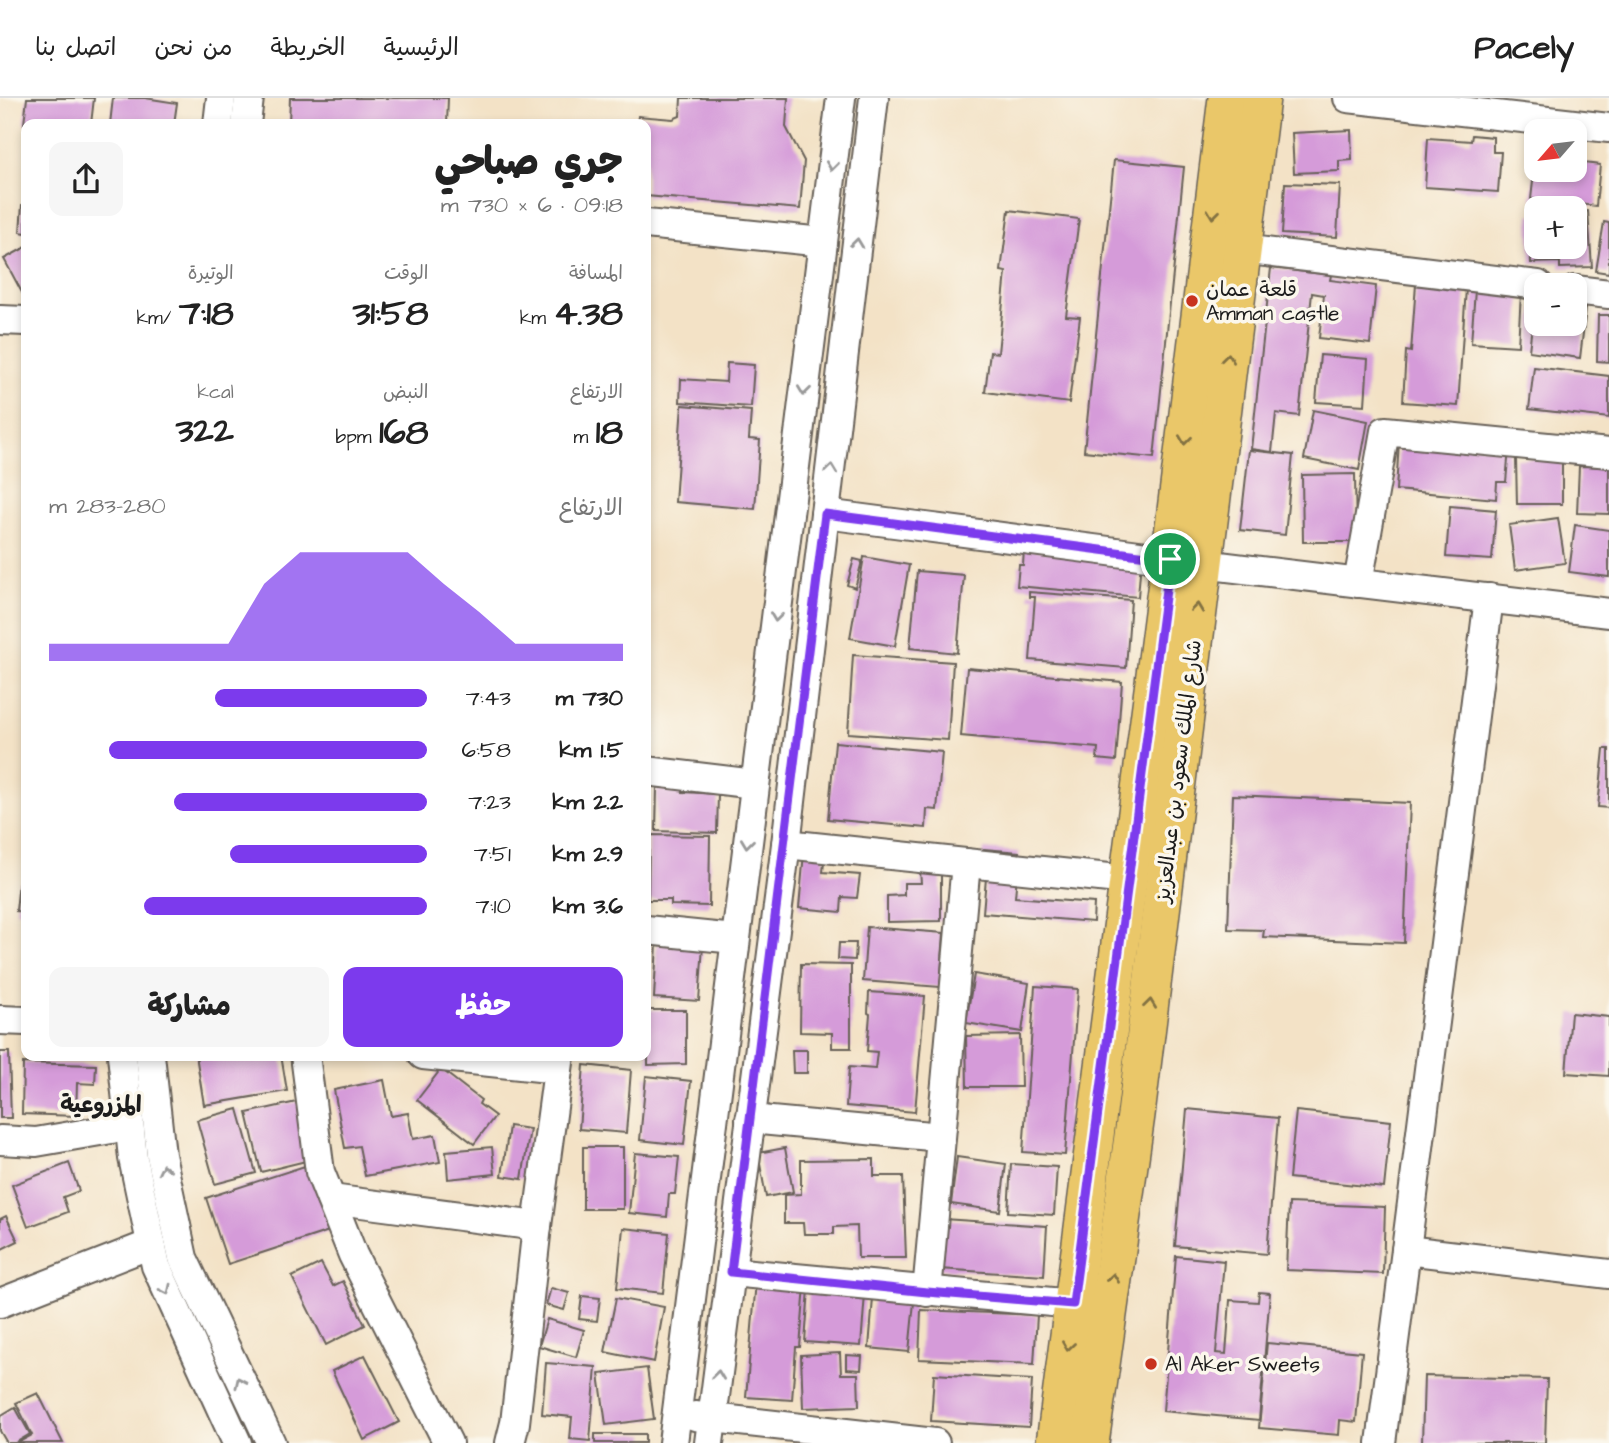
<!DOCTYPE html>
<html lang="ar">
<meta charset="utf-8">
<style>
body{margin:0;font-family:"Architects Daughter","Playpen Sans Arabic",sans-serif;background:#f6f6f6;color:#222;direction:rtl;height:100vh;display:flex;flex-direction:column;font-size:26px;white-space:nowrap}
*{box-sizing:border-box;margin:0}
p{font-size:23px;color:#767676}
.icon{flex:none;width:38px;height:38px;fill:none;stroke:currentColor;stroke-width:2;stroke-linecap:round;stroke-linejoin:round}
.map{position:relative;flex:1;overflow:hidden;direction:ltr}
.drawer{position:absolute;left:21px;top:21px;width:630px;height:942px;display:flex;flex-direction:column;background:#fff;border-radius:14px;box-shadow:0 4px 10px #0003;direction:rtl}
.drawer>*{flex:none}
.needle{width:46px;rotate:242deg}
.tools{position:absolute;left:1524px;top:21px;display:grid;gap:14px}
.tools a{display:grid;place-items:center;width:63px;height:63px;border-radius:14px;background:#fff;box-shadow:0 4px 10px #0003;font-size:35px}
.pin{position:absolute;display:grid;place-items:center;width:60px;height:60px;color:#fff;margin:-30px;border:4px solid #fff;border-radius:50%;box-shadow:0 2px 7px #0007}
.round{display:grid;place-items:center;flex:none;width:74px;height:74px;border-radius:14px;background:#f6f6f6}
.headline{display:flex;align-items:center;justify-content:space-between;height:119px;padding:0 28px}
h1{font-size:38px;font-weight:800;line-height:52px}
.figures{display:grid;grid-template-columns:repeat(3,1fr);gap:10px;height:119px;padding:7px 28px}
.figures div{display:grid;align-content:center}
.figures b{font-size:35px;font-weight:800}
.figures small{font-size:19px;font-weight:400}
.figures p{font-size:19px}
.chart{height:196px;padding:14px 28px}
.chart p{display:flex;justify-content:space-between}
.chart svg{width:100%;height:126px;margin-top:7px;fill:#7c3aed;opacity:.7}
.cta{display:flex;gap:14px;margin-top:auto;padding:14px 28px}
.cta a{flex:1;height:80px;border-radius:14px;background:#7c3aed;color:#fff;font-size:28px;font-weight:800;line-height:80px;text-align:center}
.cta a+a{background:#f6f6f6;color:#222}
ul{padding:0 28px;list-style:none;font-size:23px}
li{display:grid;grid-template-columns:112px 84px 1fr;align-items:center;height:52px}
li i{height:18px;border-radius:9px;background:#7c3aed}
header{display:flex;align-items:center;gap:42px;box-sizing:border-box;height:98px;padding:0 35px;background:#fff;border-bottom:2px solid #e0e0e0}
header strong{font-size:33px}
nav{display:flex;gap:38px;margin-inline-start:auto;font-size:24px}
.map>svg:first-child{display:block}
.building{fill:#d59bd9}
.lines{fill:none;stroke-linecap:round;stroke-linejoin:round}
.minor-casing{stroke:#676158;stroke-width:32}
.major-casing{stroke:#676158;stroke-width:40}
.minor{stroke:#fff;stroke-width:28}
.major{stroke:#eac769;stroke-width:37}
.oneway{stroke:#999}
.oneway2{stroke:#837242}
.route-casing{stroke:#fff;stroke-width:14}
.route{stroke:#7c3aed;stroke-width:9}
.poi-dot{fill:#c8321e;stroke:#fbf7ec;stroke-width:2.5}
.labels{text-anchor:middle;stroke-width:7;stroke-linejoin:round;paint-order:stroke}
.poi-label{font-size:21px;fill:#1c1c1c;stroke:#fbf7ec;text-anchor:start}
.street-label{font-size:21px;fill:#1c1c1c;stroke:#fbf7ec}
.neighbourhood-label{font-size:23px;font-weight:bold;fill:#1c1c1c;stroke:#fbf7ec}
</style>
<header>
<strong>Pacely</strong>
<nav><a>الرئيسية</a><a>الخريطة</a><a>من نحن</a><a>اتصل بنا</a></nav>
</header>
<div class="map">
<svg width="1609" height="1345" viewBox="0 0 1609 1345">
<rect width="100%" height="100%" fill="#fbf7ec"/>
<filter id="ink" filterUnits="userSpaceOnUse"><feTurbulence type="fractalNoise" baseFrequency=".0143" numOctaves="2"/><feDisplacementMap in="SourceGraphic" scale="14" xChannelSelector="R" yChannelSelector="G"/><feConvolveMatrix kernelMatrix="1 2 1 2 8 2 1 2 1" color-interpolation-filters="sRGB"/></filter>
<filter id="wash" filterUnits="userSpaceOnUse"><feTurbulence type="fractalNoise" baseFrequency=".00686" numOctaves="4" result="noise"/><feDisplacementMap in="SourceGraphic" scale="28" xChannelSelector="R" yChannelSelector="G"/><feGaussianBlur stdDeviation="1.57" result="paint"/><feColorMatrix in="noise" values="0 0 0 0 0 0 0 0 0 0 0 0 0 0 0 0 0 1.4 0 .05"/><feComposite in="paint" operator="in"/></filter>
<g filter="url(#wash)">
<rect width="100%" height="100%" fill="#f3e2c6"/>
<g id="blocks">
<g class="building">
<polygon points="27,0 94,0 91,26 24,26"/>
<polygon points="113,0 145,0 177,5 174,26 110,26"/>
<polygon points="290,0 448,0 447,26 289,26"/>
<polygon points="681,0 788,0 786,29 804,63 800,111 646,98 646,26 637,26 638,18 673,21 680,18"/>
<polygon points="1351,32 1352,62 1339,63 1339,73 1294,75 1292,35"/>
<polygon points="1472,37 1493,39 1493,54 1501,54 1498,94 1425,89 1428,40 1471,43"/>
<polygon points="1114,62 1184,69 1154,360 1084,353"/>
<polygon points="1575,64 1600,67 1596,108 1531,101 1535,66 1536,72 1575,72"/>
<polygon points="1285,85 1340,87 1337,139 1282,136"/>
<polygon points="22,107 26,107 26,135 20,134"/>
<polygon points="1009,112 1079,121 1066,218 1080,219 1069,305 985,294 990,254 998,255 1006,174 1001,173"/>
<polygon points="1588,113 1592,169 1560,170 1560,164 1531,165 1529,117 1536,116 1536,149 1575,149 1575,114"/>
<polygon points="1604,124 1609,125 1609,175 1596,173"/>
<polygon points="26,149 26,202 4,161"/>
<polygon points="1271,170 1331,177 1330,182 1376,188 1370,246 1319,240 1324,197 1312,195 1299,318 1276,315 1272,354 1251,351"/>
<polygon points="1416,186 1466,190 1458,308 1403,304 1406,253 1411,254"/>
<polygon points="1475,192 1521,195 1518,248 1471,245"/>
<polygon points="1535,200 1536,226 1575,226 1575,209 1586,210 1580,260 1529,253"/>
<polygon points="1598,217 1609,217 1609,264 1597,263"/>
<polygon points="1320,257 1368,261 1365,307 1316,304"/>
<polygon points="727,265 754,267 751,309 680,304 681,281 726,284"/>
<polygon points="1534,269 1609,278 1609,320 1529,311"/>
<polygon points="682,307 751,313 749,341 760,342 755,411 675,404"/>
<polygon points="1313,312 1368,323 1359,372 1304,361"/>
<polygon points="1399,343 1509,350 1506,384 1497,384 1496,401 1396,392"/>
<polygon points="1249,352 1293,357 1285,437 1240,432"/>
<polygon points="1562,360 1562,406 1517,406 1516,361"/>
<polygon points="1579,368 1609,369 1609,416 1577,415"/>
<polygon points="1355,376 1356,444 1303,444 1302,377"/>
<polygon points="1450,408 1496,412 1492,462 1446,459"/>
<polygon points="1558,420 1565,465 1515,472 1509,427"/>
<polygon points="1575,427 1609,432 1609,479 1569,474"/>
<polygon points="1024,451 1141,462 1138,499 1017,488 1019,467 1023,467"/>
<polygon points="864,459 909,467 895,548 850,540"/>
<polygon points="854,461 862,463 855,490 847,487"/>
<polygon points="917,473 964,477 957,555 910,550"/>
<polygon points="1029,494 1131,502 1126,570 1030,562 1035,499 1029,499"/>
<polygon points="853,557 953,564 948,642 848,635"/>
<polygon points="967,570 1122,584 1116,663 1097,661 1098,650 961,638"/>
<polygon points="835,644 942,654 937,712 927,711 926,730 828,721"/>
<polygon points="1604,651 1609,651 1609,710 1598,709"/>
<polygon points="657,689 683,690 683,694 718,696 717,735 656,733"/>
<polygon points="1233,697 1410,705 1404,845 1263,839 1264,832 1228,831"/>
<polygon points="649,737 710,738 709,808 671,807 671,802 648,802"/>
<polygon points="984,751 1019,754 1015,799 1094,805 1093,824 983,815 986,780 981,779"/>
<polygon points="804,755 825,756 823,774 860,777 857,800 842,799 841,814 799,810"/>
<polygon points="920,773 941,773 941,823 887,824 887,798 904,797 904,785 921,785"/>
<polygon points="19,784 26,785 26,814 16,813"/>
<polygon points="867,829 944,835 940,889 863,883"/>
<polygon points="657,845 703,848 699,903 654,900"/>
<polygon points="839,845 856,845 855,862 838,861"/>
<polygon points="801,866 851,867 851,950 832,950 832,935 800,934"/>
<polygon points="974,876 1029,885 1022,934 966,925"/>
<polygon points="1035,888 1078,891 1065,1057 1023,1054"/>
<polygon points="869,894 925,898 915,1014 846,1008 849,969 875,971 877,954 867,953 870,916 868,915"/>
<polygon points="648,912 686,912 686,966 648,967"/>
<polygon points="1571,915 1609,919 1609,978 1566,975"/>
<polygon points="1020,937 1021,989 967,989 966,938"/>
<polygon points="792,952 807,952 807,975 793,975"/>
<polygon points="0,954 9,954 11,1020 0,1020"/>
<polygon points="196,957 281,957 287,993 204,1007"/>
<polygon points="23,965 96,967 95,986 77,985 76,1018 22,1016"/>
<polygon points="584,967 631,972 626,1035 579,1031"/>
<polygon points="441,971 481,1002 479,1006 495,1018 474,1046 417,1002"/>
<polygon points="646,978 691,983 684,1047 640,1042"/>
<polygon points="384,982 391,1018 408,1015 413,1041 435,1037 440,1064 365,1078 359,1048 345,1050 334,992"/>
<polygon points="301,1003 314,1061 261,1074 247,1015"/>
<polygon points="238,1011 256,1075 215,1086 197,1022"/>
<polygon points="1187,1011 1278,1020 1267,1156 1175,1148"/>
<polygon points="1296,1013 1391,1023 1384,1090 1289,1080"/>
<polygon points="509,1028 530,1031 522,1081 502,1078"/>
<polygon points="492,1049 495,1076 448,1081 446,1053"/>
<rect x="583" y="1049" width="40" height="62"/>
<polygon points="785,1050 793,1094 766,1099 758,1055"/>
<polygon points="635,1055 679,1059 675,1096 669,1096 667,1119 629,1115"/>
<polygon points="957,1059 1006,1066 1000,1113 951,1106"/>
<polygon points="874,1061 874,1078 903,1078 906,1160 858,1160 857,1128 834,1129 834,1136 804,1136 803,1125 784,1125 784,1097 801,1096 801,1062"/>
<polygon points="69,1065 79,1093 63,1099 68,1114 28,1129 12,1087"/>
<polygon points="314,1065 335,1131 228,1166 206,1100"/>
<polygon points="1011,1066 1057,1069 1054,1117 1008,1114"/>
<polygon points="1289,1105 1385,1109 1383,1176 1286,1172"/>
<polygon points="6,1118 18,1143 0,1152 0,1121"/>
<polygon points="943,1121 1047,1128 1044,1178 940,1171"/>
<polygon points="623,1130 669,1135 663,1195 617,1190"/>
<polygon points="1176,1158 1224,1163 1216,1255 1226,1256 1230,1202 1258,1204 1259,1194 1270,1195 1259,1322 1163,1313"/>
<polygon points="321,1165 333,1188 343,1183 365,1227 326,1247 292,1179"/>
<polygon points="756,1183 805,1188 800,1249 796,1249 792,1302 746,1299"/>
<polygon points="551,1190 569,1195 564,1212 546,1207"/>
<polygon points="809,1191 865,1196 861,1248 805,1244"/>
<polygon points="582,1198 600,1200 597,1223 579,1221"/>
<polygon points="616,1200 664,1209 654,1264 605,1254"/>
<polygon points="873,1200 914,1204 909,1254 869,1250"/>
<polygon points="921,1212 1037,1217 1034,1266 919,1261"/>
<polygon points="547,1221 584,1232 576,1259 539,1248"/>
<polygon points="1267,1245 1362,1254 1356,1324 1340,1322 1339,1337 1259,1330"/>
<polygon points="840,1255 841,1276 858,1276 859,1308 803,1310 801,1257"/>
<polygon points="365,1257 399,1324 364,1342 332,1273"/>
<polygon points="846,1257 862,1258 861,1272 846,1271"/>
<polygon points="546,1265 596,1269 590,1343 570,1341 572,1319 542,1316"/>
<polygon points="647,1270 654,1321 606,1327 599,1276"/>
<polygon points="934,1276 1032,1282 1029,1329 931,1323"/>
<polygon points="1424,1278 1547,1281 1545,1345 1422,1345"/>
<polygon points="38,1295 63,1345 17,1345 32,1337 16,1305"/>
<polygon points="15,1309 30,1336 15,1345 7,1345 0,1333 0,1318"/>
<rect x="595" y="1336" width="50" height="9"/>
</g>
</g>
</g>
<g filter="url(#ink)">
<use href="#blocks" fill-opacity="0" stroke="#676158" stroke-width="2"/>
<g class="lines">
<g class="minor-casing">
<g id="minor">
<polyline points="1348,0 1609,30"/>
<polyline points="218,26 221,0"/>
<polyline points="246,26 249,0"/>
<polyline points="646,126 823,144"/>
<polyline points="1241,151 1538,187"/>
<polyline points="1575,192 1609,196"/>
<polyline points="0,222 26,223"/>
<polyline points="825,416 1170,461"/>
<polyline points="1203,466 1609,515"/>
<polyline points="1358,485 1385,333 1609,355"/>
<polyline points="646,673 755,686"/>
<polyline points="786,746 1128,782"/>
<polyline points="646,832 735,841"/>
<polyline points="0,922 26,923"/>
<polyline points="122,957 133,1060 156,1168 237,1345"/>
<polyline points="150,957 161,1057 183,1160 271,1345"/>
<polyline points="305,957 320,1074 353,1157 448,1345"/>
<polyline points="423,957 558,971"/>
<polyline points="750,1021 941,1039"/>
<polyline points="0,1042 36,1044 129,1028"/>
<polyline points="331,1101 537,1128"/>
<polyline points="1406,1152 1489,500"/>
<polyline points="731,1174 1073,1206"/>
<polyline points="927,1194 966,765"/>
<polyline points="0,1205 151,1146"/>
<polyline points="695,1318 935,1345"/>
<polyline points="510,1345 515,1325 537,1128 560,957"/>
<polyline points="673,1345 841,0"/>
<polyline points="709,1345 786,746 874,0"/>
<polyline points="1381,1345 1406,1152 1609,1176"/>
</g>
</g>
<g class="major-casing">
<g id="major">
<polyline points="1055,1345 1170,461 1227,0"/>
<polyline points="1090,1345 1136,1017 1261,0"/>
</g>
</g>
<use href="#minor" class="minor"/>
<use href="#major" class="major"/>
</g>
<defs><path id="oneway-chevron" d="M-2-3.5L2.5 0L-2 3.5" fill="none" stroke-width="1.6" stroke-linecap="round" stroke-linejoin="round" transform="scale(1.75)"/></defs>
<g class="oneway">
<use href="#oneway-chevron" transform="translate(832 68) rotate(97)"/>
<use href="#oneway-chevron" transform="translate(857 145) rotate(-83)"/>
<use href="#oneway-chevron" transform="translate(804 293) rotate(97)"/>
<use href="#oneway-chevron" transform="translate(831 371) rotate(-83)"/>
<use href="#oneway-chevron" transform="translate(776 519) rotate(97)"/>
<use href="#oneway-chevron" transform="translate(747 745) rotate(97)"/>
<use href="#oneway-chevron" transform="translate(164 1071) rotate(-102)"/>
<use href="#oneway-chevron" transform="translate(166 1192) rotate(65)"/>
<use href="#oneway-chevron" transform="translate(718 1277) rotate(-83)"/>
<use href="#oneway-chevron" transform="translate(240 1284) rotate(-115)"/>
</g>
<g class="oneway2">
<use href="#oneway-chevron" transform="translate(1213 116) rotate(97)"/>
<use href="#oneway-chevron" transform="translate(1228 260) rotate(-83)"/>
<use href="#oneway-chevron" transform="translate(1185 342) rotate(97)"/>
<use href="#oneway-chevron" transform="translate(1197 510) rotate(-83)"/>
<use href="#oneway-chevron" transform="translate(1150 906) rotate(-83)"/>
<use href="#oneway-chevron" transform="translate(1113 1180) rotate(-82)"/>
<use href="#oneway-chevron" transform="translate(1068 1248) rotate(98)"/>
</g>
</g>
<g class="lines" filter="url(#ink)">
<g class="route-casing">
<polygon id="route" points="825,416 1170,461 1073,1206 927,1194 731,1174"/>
</g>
<use href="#route" class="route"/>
</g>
<g class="poi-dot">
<circle cx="1192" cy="203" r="7"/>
<circle cx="1151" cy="1266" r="7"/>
</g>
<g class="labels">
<g class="poi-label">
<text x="1206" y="198">قلعة عمان<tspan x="1206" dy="24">Amman castle</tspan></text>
<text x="1165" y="1273">Al Aker Sweets</text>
</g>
<g class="street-label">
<text transform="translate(1178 673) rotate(-83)" y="7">شارع الملك سعود بن عبدالعزيز</text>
</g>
<g class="neighbourhood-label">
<text x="101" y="1014">المزروعية</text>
</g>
</g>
</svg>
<div class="tools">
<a><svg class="needle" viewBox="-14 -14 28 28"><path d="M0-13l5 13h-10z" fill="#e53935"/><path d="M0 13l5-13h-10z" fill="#767676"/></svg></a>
<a>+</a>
<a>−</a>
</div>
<div class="pin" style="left:1170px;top:461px;background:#1e9e55"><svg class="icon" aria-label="arrive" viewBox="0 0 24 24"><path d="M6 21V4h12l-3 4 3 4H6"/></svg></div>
<section class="drawer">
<div class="headline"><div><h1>جري صباحي</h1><p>09:18 · 6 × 730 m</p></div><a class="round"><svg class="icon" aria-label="share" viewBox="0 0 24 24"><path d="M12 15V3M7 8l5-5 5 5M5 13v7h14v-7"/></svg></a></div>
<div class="figures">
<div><p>المسافة</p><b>4.38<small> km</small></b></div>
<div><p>الوقت</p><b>31:58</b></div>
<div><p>الوتيرة</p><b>7:18<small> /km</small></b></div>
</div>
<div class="figures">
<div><p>الارتفاع</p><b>18<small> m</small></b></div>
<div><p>النبض</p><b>168<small> bpm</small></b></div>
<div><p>kcal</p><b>322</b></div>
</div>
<div class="chart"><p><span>الارتفاع</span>280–283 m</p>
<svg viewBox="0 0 160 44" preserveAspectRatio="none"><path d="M0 44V38L10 38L20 38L30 38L40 38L50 38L60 17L70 6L80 6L90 6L100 6L110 17L120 27L130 38L140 38L150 38L160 38V44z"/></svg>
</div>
<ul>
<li><b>730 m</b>7:43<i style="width:56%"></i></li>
<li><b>1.5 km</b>6:58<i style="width:84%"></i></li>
<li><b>2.2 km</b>7:23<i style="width:67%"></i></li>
<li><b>2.9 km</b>7:51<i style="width:52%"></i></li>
<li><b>3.6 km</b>7:10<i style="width:75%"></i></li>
</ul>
<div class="cta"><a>حفظ</a><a>مشاركة</a></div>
</section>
</div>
